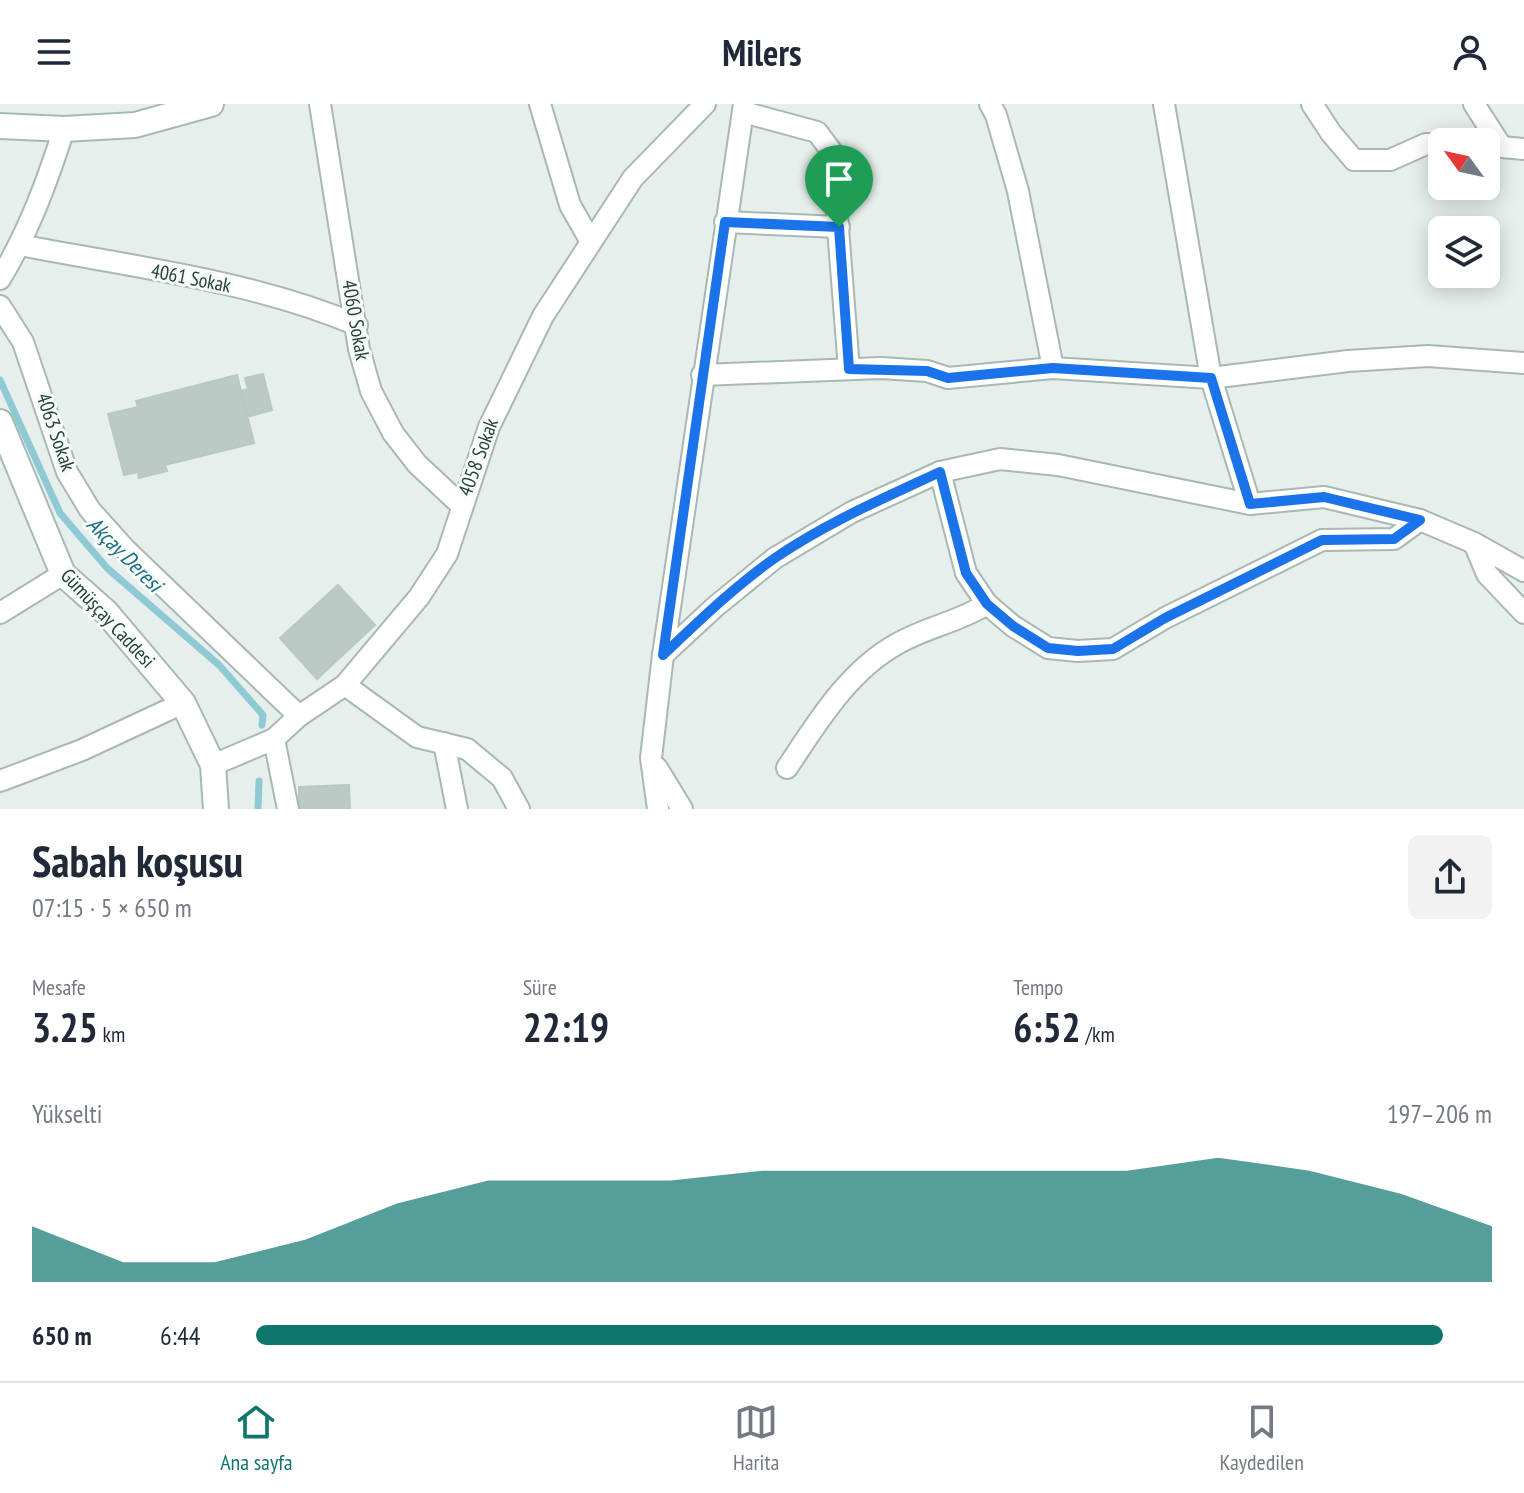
<!DOCTYPE html>
<html lang="tr">
<meta charset="utf-8">
<style>
body{margin:0;font-family:"PT Sans Narrow",sans-serif;background:#f2f2f3;color:#1f2937;height:100vh;display:flex;flex-direction:column;font-size:30px;white-space:nowrap}
*{box-sizing:border-box;margin:0}
p{font-size:26px;color:#747a83}
.icon{flex:none;width:44px;height:44px;fill:none;stroke:currentColor;stroke-width:2;stroke-linecap:round;stroke-linejoin:round}
.map{position:relative;height:705px;overflow:hidden}
.side{display:flex;flex-direction:column;background:#fff;flex:1}
.side>*{flex:none}
.needle{width:52px;rotate:303deg}
.tools{position:absolute;left:1428px;top:24px;display:grid;gap:16px}
.tools a{display:grid;place-items:center;width:72px;height:72px;border-radius:12px;background:#fff;box-shadow:0 4px 20px #0003;font-size:40px}
.pin{position:absolute;display:grid;place-items:center;width:68px;height:68px;color:#fff;margin:-82px -34px;border-radius:50% 50% 50% 0;rotate:-45deg;box-shadow:0 0 8px #0007}
.pin .icon{rotate:45deg}
.round{display:grid;place-items:center;flex:none;width:84px;height:84px;border-radius:12px;background:#f2f2f3}
.summary{display:flex;align-items:center;justify-content:space-between;height:136px;padding:0 32px}
h1{font-size:44px;font-weight:600;line-height:60px}
.metrics{display:grid;grid-template-columns:repeat(3,1fr);gap:12px;height:136px;padding:8px 32px}
.metrics div{display:grid;align-content:center}
.metrics b{font-size:40px;font-weight:600}
.metrics small{font-size:22px;font-weight:400}
.metrics p{font-size:22px}
.chart{height:224px;padding:16px 32px}
.chart p{display:flex;justify-content:space-between}
.chart svg{width:100%;height:144px;margin-top:8px;fill:#0f766e;opacity:.7}
ul{padding:0 32px;list-style:none;font-size:26px}
li{display:grid;grid-template-columns:128px 96px 1fr;align-items:center;height:60px}
li i{height:20px;border-radius:10px;background:#0f766e}
header{display:flex;justify-content:space-between;align-items:center;height:104px;padding:0 32px;background:#fff;font-size:36px;font-weight:600}
.tab-bar{display:flex;justify-content:space-around;align-items:center;height:112px;border-top:2px solid #e0e1e3;background:#fff;font-size:22px;color:#747a83}
.tab-bar a{display:grid;justify-items:center;gap:4px}
.tab-bar .current{color:#0f766e}
.map>svg:first-child{display:block}
.lines{fill:none;stroke-linecap:round;stroke-linejoin:round}
.stream{stroke:#8ec9d4;stroke-width:7}
.building{fill:#bbcac4;stroke:#b8c9c2;stroke-width:2}
.street-casing{stroke:#a8b8b2;stroke-width:24}
.secondary-casing{stroke:#a4bbb3;stroke-width:28}
.street{stroke:#fff;stroke-width:20}
.secondary{stroke:#fff;stroke-width:24}
.route-casing{stroke:#fff;stroke-width:16}
.route{stroke:#1a73e8;stroke-width:10}
.labels{text-anchor:middle;stroke-width:6;stroke-linejoin:round;paint-order:stroke}
.street-label{font-size:20px;fill:#24423a;stroke:#f7fbf9}
.water-label{font-size:22px;font-style:italic;fill:#1c6f80;stroke:#f7fbf9}
</style>
<header><svg class="icon" aria-label="menu" viewBox="0 0 24 24"><path d="M4 6h16M4 12h16M4 18h16"/></svg>Milers<svg class="icon" aria-label="person" viewBox="0 0 24 24"><circle cx="12" cy="8" r="4"/><path d="M4 21q1-7 8-7t8 7"/></svg></header>
<div class="map">
<svg width="1524" height="705" viewBox="0 0 1524 705">
<rect width="100%" height="100%" fill="#e6efeb"/>
<g class="lines">
<g class="stream">
<polyline points="0,276 60,409 107,464 219,561 263,611 262,621"/>
<polyline points="258,705 259,677"/>
</g>
</g>
<g class="building">
<polygon points="263,270 272,306 247,313 241,287 248,285 245,274"/>
<polygon points="237,271 254,339 165,361 167,367 139,374 138,368 124,371 108,310 138,303 136,297"/>
<polygon points="338,481 375,521 317,575 280,534"/>
<polygon points="349,681 350,705 299,705 299,683"/>
</g>
<g class="lines">
<g class="street-casing">
<g id="street">
<polyline points="320,0 359,245 371,287 393,329 417,360 461,401"/>
<polyline points="540,0 570,101 590,136"/>
<polyline points="990,0 996,11 1018,87 1053,264"/>
<polyline points="1164,0 1211,274 1250,400"/>
<polyline points="1312,0 1331,29 1354,56 1390,56 1426,40 1442,41"/>
<polyline points="1474,0 1501,42"/>
<polyline points="743,8 817,28 832,48 849,265"/>
<polyline points="1490,42 1524,45"/>
<polyline points="725,118 839,123"/>
<path d="M20,141C133,163 250,176 357,221"/>
<path d="M0,175C29,127 47,78 64,25"/>
<polyline points="0,202 23,238 67,368 90,406 126,446 299,612"/>
<polyline points="702,271 881,264 927,267 948,274 1053,264 1211,274 1348,257 1428,252 1524,259"/>
<polyline points="940,368 966,469 987,500 1013,522 1048,544 1078,547 1113,545 1165,514 1322,436 1394,435 1420,416"/>
<polyline points="1474,439 1487,470 1524,509"/>
<polyline points="0,509 63,470"/>
<polyline points="663,551 716,502 775,454 852,408 940,368 1000,355 1058,361 1250,400 1324,393 1420,416 1474,439 1524,467"/>
<polyline points="345,581 417,633 467,645 502,674 519,705"/>
<polyline points="274,635 288,705"/>
<polyline points="444,639 457,705"/>
<polyline points="213,661 274,635 299,612 345,581 419,493 447,450 489,323 543,212 633,74 705,0"/>
<polyline points="657,664 682,705"/>
<path d="M787,664C817,619 848,567 897,540C926,523 959,518 987,500"/>
<polyline points="0,677 82,646 183,599"/>
<polyline points="658,705 651,654 663,551 744,0"/>
</g>
</g>
<g class="secondary-casing">
<g id="secondary">
<polyline points="0,22 64,25 135,21 211,0"/>
<polyline points="0,318 63,470 106,508 183,599 213,661 216,705"/>
</g>
</g>
<use href="#street" class="street"/>
<use href="#secondary" class="secondary"/>
</g>
<g class="lines">
<g class="route-casing">
<path id="route" d="M725,118L839,123L849,265L927,267L948,274L1053,264L1211,274L1250,400L1324,393L1420,416L1394,435L1322,436L1165,514L1113,545L1078,547L1048,544L1013,522L987,500L966,469L940,368C884,394 826,419 775,454C735,482 699,517 663,551Z"/>
</g>
<use href="#route" class="route"/>
</g>
<g class="labels">
<g class="street-label">
<text transform="translate(191 174) rotate(11)" y="7">4061 Sokak</text>
<text transform="translate(356 216) rotate(80)" y="7">4060 Sokak</text>
<text transform="translate(56 328) rotate(71)" y="7">4063 Sokak</text>
<text transform="translate(478 353) rotate(-70)" y="7">4058 Sokak</text>
<text transform="translate(108 514) rotate(47)" y="7">Gümüşçay Caddesi</text>
</g>
<g class="water-label">
<text transform="translate(125 450) rotate(45)" y="8">Akçay Deresi</text>
</g>
</g>
</svg>
<div class="tools">
<a><svg class="needle" viewBox="-14 -14 28 28"><path d="M0-13l5 13h-10z" fill="#e53935"/><path d="M0 13l5-13h-10z" fill="#747a83"/></svg></a>
<a><svg class="icon" aria-label="layers" viewBox="0 0 24 24"><path d="M12 4l9 5-9 5-9-5zM3 14l9 5 9-5"/></svg></a>
</div>
<div class="pin" style="left:839px;top:123px;background:#1e9e55"><svg class="icon" aria-label="arrive" viewBox="0 0 24 24"><path d="M6 21V4h12l-3 4 3 4H6"/></svg></div>
</div>
<section class="side">
<div class="summary"><div><h1>Sabah koşusu</h1><p>07:15 · 5 × 650 m</p></div><a class="round"><svg class="icon" aria-label="share" viewBox="0 0 24 24"><path d="M12 15V3M7 8l5-5 5 5M5 13v7h14v-7"/></svg></a></div>
<div class="metrics">
<div><p>Mesafe</p><b>3.25<small> km</small></b></div>
<div><p>Süre</p><b>22:19</b></div>
<div><p>Tempo</p><b>6:52<small> /km</small></b></div>
</div>
<div class="chart"><p><span>Yükselti</span>197–206 m</p>
<svg viewBox="0 0 160 44" preserveAspectRatio="none"><path d="M0 44V27L10 38L20 38L30 31L40 20L50 13L60 13L70 13L80 10L90 10L100 10L110 10L120 10L130 6L140 10L150 17L160 27V44z"/></svg>
</div>
<ul>
<li><b>650 m</b>6:44<i style="width:96%"></i></li>
</ul>
</section>
<nav class="tab-bar">
<a class="current"><svg class="icon" aria-label="home" viewBox="0 0 24 24"><path d="M3 11l9-7 9 7M6 9v11h12V9"/></svg>Ana sayfa</a>
<a><svg class="icon" aria-label="map" viewBox="0 0 24 24"><path d="M3 6l6-2 6 2 6-2v14l-6 2-6-2-6 2zM9 4v14M15 6v14"/></svg>Harita</a>
<a><svg class="icon" aria-label="saved" viewBox="0 0 24 24"><path d="M7 4h10v16l-5-4-5 4z"/></svg>Kaydedilen</a>
</nav>
